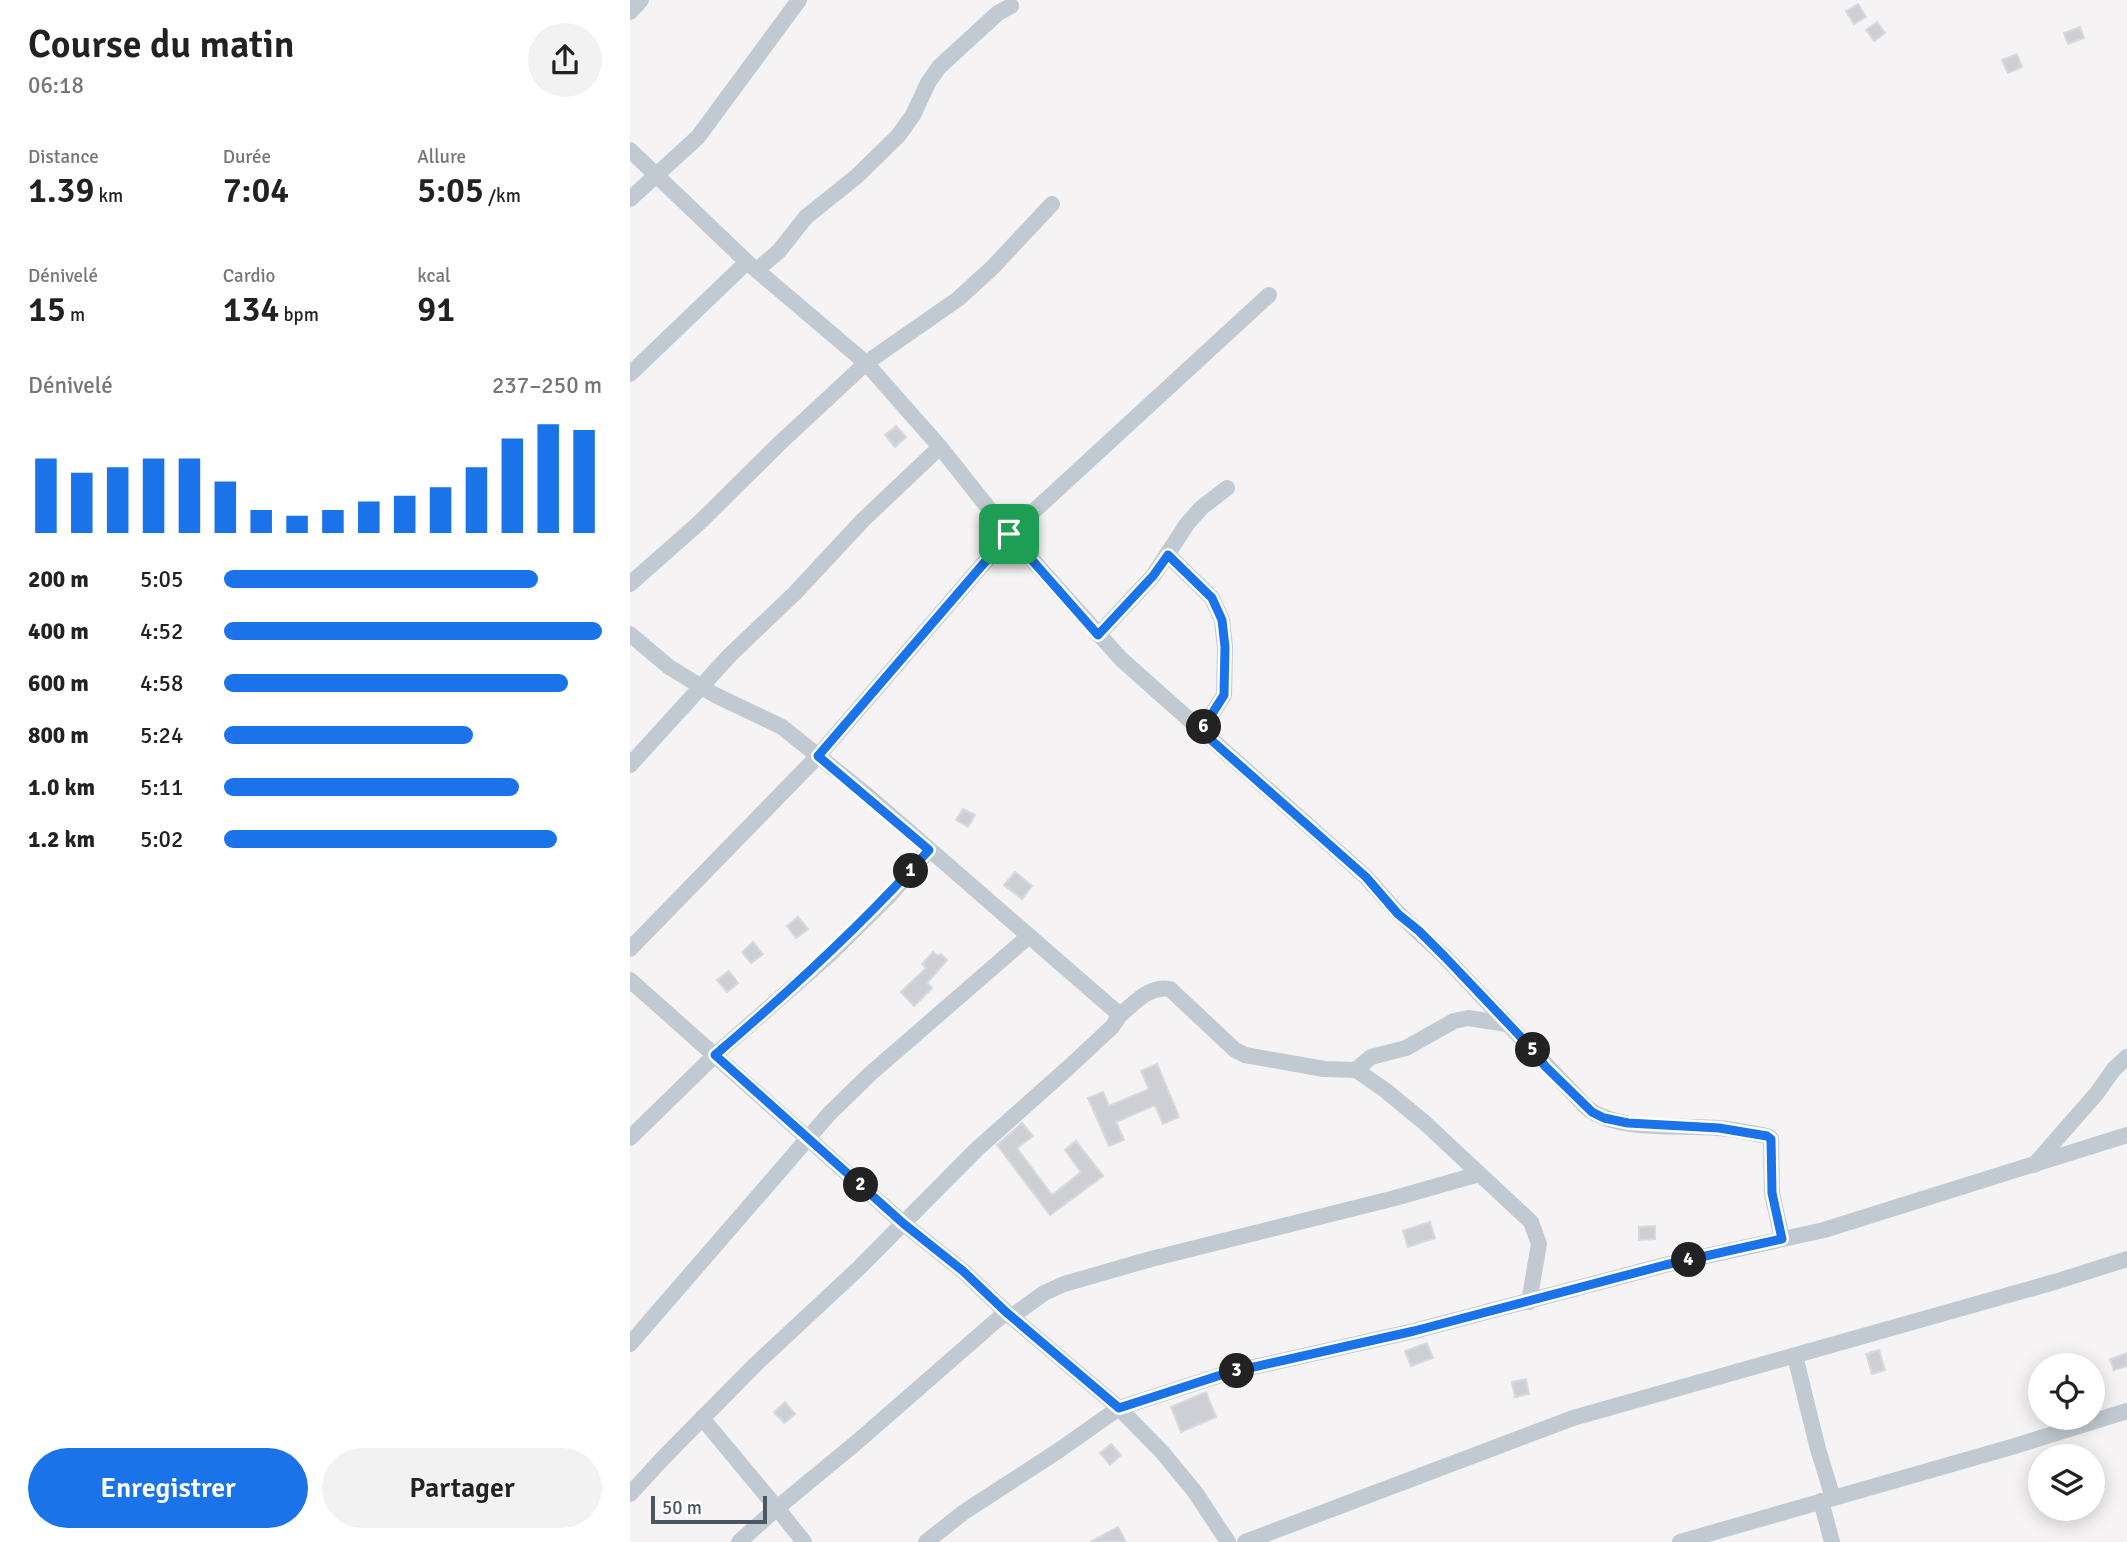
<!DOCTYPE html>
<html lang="fr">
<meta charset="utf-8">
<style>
body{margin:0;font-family:Signika,sans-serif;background:#f2f2f2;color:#222;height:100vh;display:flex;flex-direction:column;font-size:26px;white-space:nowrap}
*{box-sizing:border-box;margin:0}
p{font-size:23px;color:#767676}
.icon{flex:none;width:38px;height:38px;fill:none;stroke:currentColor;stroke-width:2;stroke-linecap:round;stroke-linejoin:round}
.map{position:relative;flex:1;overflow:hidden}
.side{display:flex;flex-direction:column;background:#fff;width:630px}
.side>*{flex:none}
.fabs{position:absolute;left:1398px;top:1353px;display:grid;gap:14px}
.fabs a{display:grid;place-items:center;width:77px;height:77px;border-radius:50%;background:#fff;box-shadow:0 4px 18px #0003;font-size:35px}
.scale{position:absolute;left:21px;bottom:18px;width:116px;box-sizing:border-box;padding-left:7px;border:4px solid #4a5661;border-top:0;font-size:19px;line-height:24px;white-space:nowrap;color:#4a5661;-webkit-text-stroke:5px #fff;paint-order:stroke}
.pin{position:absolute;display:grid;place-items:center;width:60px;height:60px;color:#fff;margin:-30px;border-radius:14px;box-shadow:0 4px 10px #0006}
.km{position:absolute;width:35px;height:35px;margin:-18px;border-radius:50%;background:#222;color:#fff;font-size:19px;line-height:35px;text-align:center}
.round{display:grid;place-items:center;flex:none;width:74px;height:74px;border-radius:37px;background:#f2f2f2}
.head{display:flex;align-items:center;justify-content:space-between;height:119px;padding:0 28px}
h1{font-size:38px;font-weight:600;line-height:52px}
.figures{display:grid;grid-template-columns:repeat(3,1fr);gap:10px;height:119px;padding:7px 28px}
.figures div{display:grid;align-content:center}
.figures b{font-size:35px;font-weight:600}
.figures small{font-size:19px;font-weight:400}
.figures p{font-size:19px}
.chart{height:196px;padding:14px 28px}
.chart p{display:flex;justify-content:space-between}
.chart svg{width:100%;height:126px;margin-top:7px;stroke:#1a73e8;stroke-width:6}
.action{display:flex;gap:14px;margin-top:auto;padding:14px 28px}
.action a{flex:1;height:80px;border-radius:42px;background:#1a73e8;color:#fff;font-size:28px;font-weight:600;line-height:80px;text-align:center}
.action a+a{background:#f2f2f2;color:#222}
ul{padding:0 28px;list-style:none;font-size:23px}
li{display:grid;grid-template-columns:112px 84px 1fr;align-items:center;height:52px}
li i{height:18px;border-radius:9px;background:#1a73e8}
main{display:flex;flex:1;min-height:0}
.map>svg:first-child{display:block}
.building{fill:#cdcfd5;stroke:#d7d9de;stroke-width:2}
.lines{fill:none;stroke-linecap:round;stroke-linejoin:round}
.minor{stroke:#c1cad2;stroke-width:16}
.route-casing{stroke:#fff;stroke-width:14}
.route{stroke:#1a73e8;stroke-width:9}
</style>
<main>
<section class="side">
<div class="head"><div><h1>Course du matin</h1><p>06:18</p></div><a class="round"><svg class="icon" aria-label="share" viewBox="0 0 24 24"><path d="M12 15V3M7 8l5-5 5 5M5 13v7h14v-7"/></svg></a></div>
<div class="figures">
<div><p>Distance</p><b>1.39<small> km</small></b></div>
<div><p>Durée</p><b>7:04</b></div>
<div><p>Allure</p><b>5:05<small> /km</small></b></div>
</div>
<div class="figures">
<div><p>Dénivelé</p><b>15<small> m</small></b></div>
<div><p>Cardio</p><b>134<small> bpm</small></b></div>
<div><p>kcal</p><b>91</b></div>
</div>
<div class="chart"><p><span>Dénivelé</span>237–250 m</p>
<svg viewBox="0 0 160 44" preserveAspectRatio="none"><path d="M5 44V18M15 44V23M25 44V21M35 44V18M45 44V18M55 44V26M65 44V36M75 44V38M85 44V36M95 44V33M105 44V31M115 44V28M125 44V21M135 44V11M145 44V6M155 44V8"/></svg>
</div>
<ul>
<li><b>200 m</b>5:05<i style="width:83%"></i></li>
<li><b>400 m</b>4:52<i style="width:100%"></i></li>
<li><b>600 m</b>4:58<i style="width:91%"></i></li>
<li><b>800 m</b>5:24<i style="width:66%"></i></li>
<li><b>1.0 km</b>5:11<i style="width:78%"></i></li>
<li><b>1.2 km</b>5:02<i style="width:88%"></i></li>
</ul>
<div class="action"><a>Enregistrer</a><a>Partager</a></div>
</section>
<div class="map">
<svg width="1497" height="1542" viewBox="0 0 1497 1542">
<rect width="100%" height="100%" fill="#f5f3f3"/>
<g class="building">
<polygon points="1228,4 1236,17 1224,24 1216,11"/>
<polygon points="1247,22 1255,33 1244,41 1236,30"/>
<polygon points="1450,27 1454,38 1438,44 1434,33"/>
<polygon points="1387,54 1392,67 1378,73 1372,60"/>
<polygon points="266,426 276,437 265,447 255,435"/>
<polygon points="333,809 345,815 338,827 326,820"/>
<polygon points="385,872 402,886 392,899 374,885"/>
<polygon points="168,917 178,929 166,938 157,926"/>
<polygon points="123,942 133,954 121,963 112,952"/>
<polygon points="303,952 308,956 311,954 317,960 297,983 302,988 284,1006 271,992 296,968 292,964"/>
<polygon points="99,971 108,983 97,992 87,980"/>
<polygon points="527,1064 549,1117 533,1124 525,1105 486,1122 494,1140 479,1146 458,1098 473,1092 479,1106 519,1089 511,1071"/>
<polygon points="392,1123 403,1136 387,1148 422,1195 451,1172 435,1150 446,1141 473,1176 420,1215 367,1145"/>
<polygon points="800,1222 805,1238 778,1247 773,1231"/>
<polygon points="1025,1226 1025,1239 1009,1240 1009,1227"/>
<polygon points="797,1343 803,1358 781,1366 775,1351"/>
<polygon points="1249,1350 1255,1370 1242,1374 1236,1354"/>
<polygon points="1497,1353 1497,1366 1484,1370 1480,1359"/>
<polygon points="896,1379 899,1394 885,1397 882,1382"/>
<polygon points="576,1392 586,1417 551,1432 541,1407"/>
<polygon points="155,1402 165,1414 154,1423 144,1412"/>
<polygon points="481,1444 491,1455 480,1465 470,1453"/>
<polygon points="488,1527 496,1542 460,1542"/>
</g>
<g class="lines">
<g class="minor">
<polyline points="0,12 11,0"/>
<polyline points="0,150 117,262 236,363 310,447 233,520 165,593 100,655 0,765"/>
<polyline points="0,199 68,137 169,0"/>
<polyline points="127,270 149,251 176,217 227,176 268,136 283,115 298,83 309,67 368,13 381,6"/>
<polyline points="0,374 117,262"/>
<path d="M310,447L379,534L491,659L736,877L768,913L815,957L956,1107C987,1133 1049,1124 1088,1128C1104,1129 1121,1133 1137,1136L1141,1139L1142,1193L1152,1239"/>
<polyline points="538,555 582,598 592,620 595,647 594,695 571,731"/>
<polyline points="0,584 69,523 151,442 236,363 328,299 362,268 422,204"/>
<polyline points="0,634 39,667 85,695 152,727 237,795 490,1015 482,1027 438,1068 347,1149 229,1268 126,1364 34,1457 0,1494"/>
<polyline points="468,635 523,576 557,524 571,508 597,488"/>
<polyline points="0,949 188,756 379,534 639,295"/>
<polyline points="0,980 274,1224 333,1271 376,1312 489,1408 532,1452 565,1492 598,1542"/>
<path d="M490,1015C505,1003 519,985 540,989L605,1050L615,1055L694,1069L726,1070L755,1090L795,1123L901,1222L909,1244L899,1302"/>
<polyline points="726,1070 741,1057 776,1048 824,1021 838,1018 877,1024"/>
<polyline points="0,1138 85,1055 199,955 259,896 299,850"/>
<polyline points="1404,1165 1467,1093 1484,1069 1497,1057"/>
<polyline points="381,1317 414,1293 434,1284 521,1259 765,1198 849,1174"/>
<polyline points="0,1344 199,1114 240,1074 399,936"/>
<polyline points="1165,1356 1188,1449 1203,1498"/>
<polyline points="72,1418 147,1508 227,1442 376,1312"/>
<polyline points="1191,1501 1202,1542"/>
<polyline points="109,1542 147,1508 174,1542"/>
<polyline points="296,1542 334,1512 428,1451 489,1408 597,1373 784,1331 1035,1265 1194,1230 1497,1135"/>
<polyline points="615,1542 943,1418 1428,1281 1497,1259"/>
<polyline points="1050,1542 1385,1446 1497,1411"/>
</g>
</g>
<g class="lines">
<g class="route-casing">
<path id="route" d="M379,534L468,635L523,576L538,555L582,598L592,620L595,647L594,695L571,731L736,877L768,914L789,931L815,957L889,1035L916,1067L962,1112L974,1118L998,1123L1089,1128L1137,1136L1141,1139L1142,1193L1152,1239L1035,1265L784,1331L597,1373L489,1408L376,1312L333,1271L274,1224L85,1055C160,991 233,924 299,850L188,756Z"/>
</g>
<use href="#route" class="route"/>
</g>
</svg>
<div class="fabs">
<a><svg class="icon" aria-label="locate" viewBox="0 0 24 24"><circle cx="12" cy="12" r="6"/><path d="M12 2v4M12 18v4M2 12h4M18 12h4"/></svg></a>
<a><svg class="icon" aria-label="layers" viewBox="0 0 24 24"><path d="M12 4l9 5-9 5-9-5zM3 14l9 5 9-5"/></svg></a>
</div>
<div class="scale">50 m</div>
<div class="pin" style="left:379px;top:534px;background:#1e9e55"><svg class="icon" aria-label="arrive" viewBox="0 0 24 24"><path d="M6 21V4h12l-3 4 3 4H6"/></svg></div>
<b class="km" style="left:281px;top:871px">1</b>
<b class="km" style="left:231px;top:1185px">2</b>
<b class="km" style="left:607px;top:1371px">3</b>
<b class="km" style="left:1059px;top:1260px">4</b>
<b class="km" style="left:903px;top:1050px">5</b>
<b class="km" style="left:574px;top:727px">6</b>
</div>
</main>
